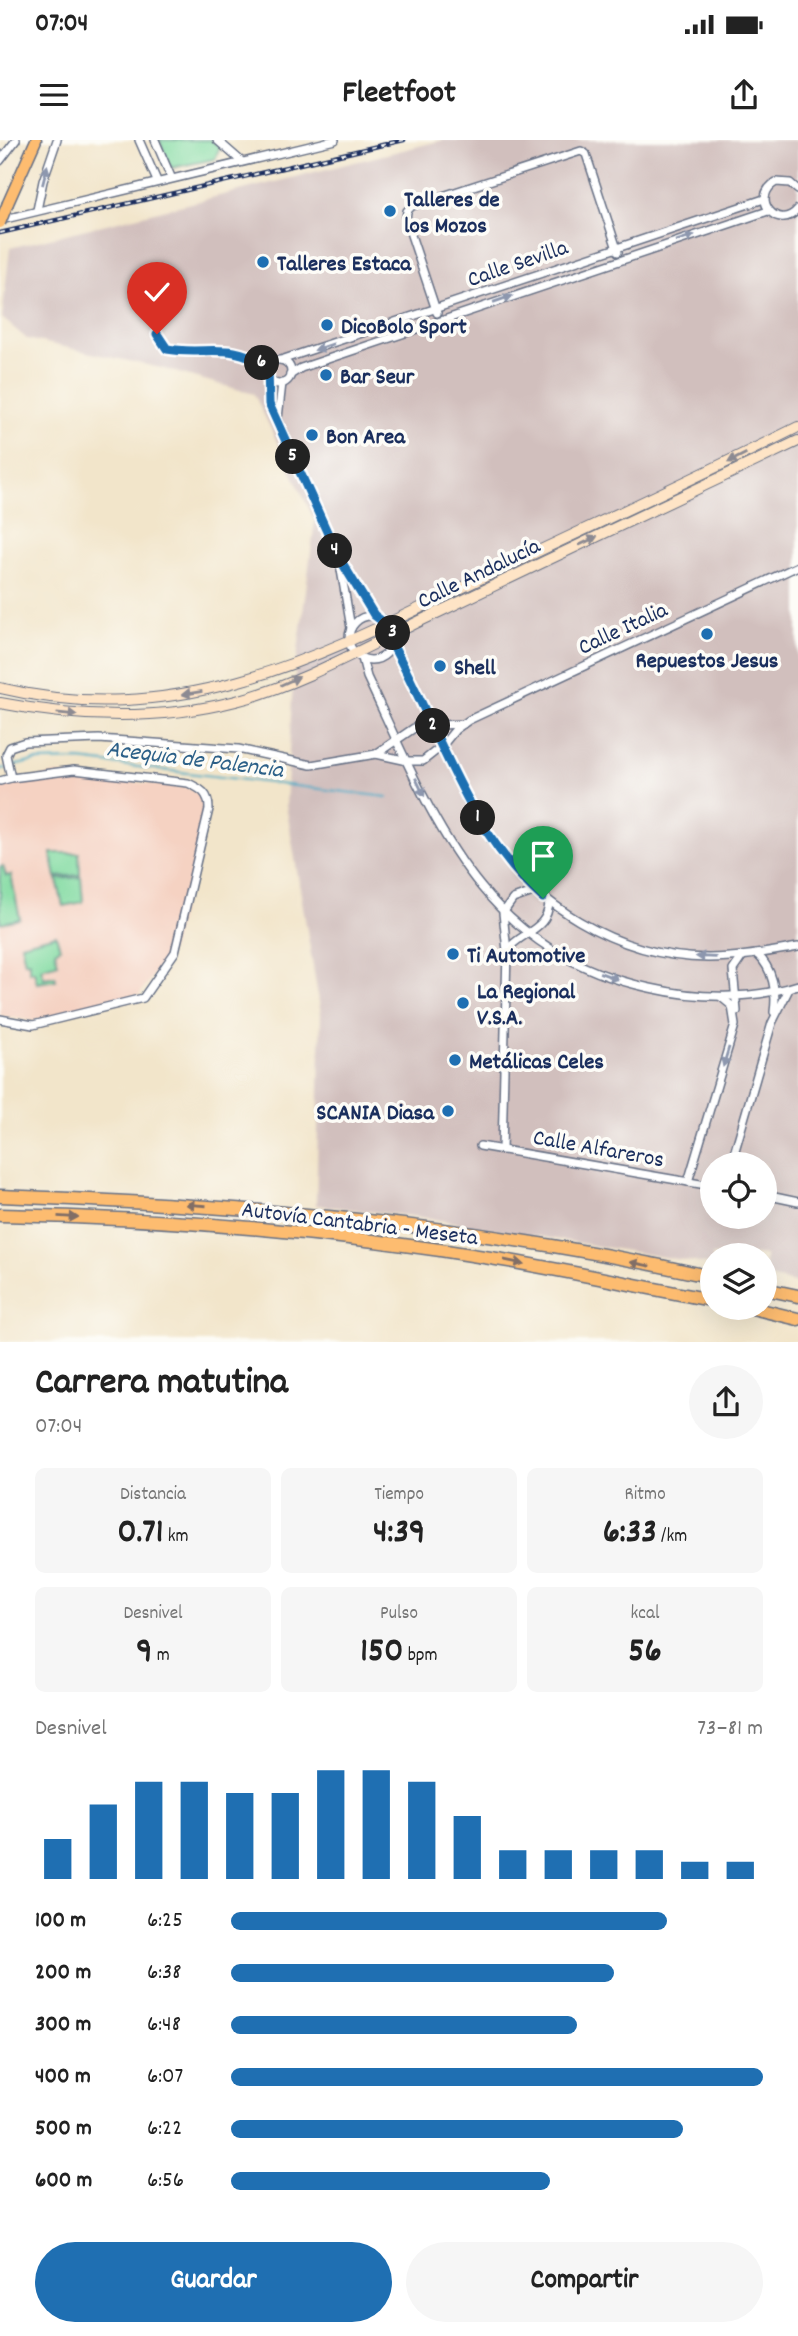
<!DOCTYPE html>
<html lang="es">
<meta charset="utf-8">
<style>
body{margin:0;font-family:Dekko,sans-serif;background:#f6f6f6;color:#222;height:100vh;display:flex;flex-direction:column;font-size:26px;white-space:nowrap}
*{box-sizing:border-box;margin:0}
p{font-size:23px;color:#767676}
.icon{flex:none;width:38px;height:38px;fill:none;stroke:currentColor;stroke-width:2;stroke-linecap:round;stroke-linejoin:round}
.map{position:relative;height:1202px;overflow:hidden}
.side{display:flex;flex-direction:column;background:#fff;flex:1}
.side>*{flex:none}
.fabs{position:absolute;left:700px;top:1012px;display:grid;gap:14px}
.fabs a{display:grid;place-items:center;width:77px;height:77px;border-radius:50%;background:#fff;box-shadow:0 7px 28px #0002;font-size:35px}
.pin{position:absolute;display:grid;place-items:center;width:60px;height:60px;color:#fff;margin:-72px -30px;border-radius:50% 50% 50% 0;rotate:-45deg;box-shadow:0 0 7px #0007}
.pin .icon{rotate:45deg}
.km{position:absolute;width:35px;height:35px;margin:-18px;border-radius:50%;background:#222;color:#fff;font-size:19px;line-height:35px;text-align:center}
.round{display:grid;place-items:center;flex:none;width:74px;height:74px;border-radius:37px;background:#f6f6f6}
.head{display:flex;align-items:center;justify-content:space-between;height:119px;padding:0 35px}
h1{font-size:38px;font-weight:700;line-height:52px}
.metrics{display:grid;grid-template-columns:repeat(3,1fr);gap:10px;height:119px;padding:7px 35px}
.metrics div{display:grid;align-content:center;border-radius:10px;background:#f6f6f6;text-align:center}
.metrics b{font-size:35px;font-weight:700}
.metrics small{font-size:19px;font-weight:400}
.metrics p{font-size:19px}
.chart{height:196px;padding:14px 35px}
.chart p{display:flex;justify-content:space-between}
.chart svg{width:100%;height:126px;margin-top:7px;stroke:#1f6fb2;stroke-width:6}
.cta{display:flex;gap:14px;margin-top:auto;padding:14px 35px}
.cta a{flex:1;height:80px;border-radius:42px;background:#1f6fb2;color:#fff;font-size:28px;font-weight:700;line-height:80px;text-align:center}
.cta a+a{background:#f6f6f6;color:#222}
ul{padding:0 35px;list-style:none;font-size:23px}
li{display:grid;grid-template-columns:112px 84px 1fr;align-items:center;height:52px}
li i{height:18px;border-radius:9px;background:#1f6fb2}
.status{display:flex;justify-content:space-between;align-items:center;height:49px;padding:0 35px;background:#fff;direction:ltr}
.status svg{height:19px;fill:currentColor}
header{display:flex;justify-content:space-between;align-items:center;height:91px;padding:0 35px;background:#fff;font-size:32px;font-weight:700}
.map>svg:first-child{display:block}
.built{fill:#f5d2c2}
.industrial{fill:#d1bfbd;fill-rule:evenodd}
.green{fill:#80daa0;stroke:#4e847f;stroke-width:2}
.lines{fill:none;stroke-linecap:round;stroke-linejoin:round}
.stream{stroke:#46aac6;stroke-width:2}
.minor-casing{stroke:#666f84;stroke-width:10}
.secondary-casing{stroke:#666f84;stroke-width:12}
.primary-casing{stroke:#666f84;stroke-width:13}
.motorway-casing{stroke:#666f84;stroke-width:15}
.minor{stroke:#fff;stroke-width:7}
.secondary{stroke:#fee4c6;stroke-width:10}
.primary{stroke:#fdbc70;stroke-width:10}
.motorway{stroke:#fdbc70;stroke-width:12}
.rail-casing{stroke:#1b2f5e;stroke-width:4.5}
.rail{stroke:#fdfcf7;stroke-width:2;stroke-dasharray:5;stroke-linecap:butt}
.primary-bridge-casing{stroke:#666f84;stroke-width:13;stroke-linecap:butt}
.primary-bridge{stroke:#fdbc70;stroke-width:10}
.oneway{fill:#8d97ae}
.oneway2{fill:#8c8a92}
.oneway3{fill:#816e66}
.route-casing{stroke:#fff;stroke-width:14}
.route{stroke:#1f6fb2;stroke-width:9}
.poi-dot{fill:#1f6fb2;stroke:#fdfcf7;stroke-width:2.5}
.labels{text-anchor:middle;stroke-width:7;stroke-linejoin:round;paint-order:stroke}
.poi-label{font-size:23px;font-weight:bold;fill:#1b2f5e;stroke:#fdfcf7;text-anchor:start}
.street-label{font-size:23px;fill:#1b2f5e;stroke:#fdfcf7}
.water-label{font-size:24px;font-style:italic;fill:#2c6088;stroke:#fdfcf7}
</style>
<div class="status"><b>07:04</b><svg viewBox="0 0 49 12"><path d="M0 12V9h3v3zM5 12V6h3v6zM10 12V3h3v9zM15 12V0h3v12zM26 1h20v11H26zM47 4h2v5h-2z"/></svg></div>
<header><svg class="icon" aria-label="menu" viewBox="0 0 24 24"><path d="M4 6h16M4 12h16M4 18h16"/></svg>Fleetfoot<svg class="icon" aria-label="share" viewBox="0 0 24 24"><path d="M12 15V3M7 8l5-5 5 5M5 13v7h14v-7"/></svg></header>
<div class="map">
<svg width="798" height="1202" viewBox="0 0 798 1202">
<rect width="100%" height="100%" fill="#fdfcf7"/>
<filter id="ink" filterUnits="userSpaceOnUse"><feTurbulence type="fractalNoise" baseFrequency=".0143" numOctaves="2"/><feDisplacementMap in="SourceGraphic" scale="14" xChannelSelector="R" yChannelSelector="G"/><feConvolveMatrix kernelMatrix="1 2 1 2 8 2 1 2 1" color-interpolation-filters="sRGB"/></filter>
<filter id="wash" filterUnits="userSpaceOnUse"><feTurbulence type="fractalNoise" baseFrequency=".00686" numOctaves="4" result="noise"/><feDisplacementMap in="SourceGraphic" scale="28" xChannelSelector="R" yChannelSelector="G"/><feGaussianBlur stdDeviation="1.57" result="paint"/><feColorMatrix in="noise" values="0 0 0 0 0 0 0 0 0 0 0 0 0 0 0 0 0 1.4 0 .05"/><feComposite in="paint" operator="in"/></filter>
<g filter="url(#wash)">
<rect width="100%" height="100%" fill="#f2e5ca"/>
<polygon class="built" points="55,634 188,648 199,655 204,664 202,687 172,808 139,855 33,881 0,876 0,645"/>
<path class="industrial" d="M443,0H798V1144L765,1136V1115H712V1125L427,1078L316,1065L321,874L286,665L292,557L315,381L254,254L161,228L27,199L2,178L10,108ZM712,1024H765V1076H712Z"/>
<g class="green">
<polygon points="159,0 211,0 220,7 215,19 171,28"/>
<polygon points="51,713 79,713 80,735 56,737"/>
<polygon points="3,726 6,736 11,735 20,779 0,783 0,727"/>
<polygon points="81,737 83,762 63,766 57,739"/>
<polygon points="56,795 60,808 55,811 58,823 41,828 44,838 55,836 56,840 37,843 34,831 29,832 29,821 25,822 21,804"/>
</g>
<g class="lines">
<g class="stream">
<polyline points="13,626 35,621 80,620 387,657"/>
<polyline points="0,629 7,628"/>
</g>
</g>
</g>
<g filter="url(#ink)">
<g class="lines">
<g class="minor-casing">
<g id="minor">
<polyline points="139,0 157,41"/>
<polyline points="155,0 171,37"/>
<polyline points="217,0 241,21"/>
<polyline points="0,21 16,0"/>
<path d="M798,50L790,43L776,42C749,58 778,93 798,69"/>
<polyline points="37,70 43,41 57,0"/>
<polyline points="1,80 335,0"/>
<polyline points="437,173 406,80 407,71 412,66 581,11 586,14 618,112"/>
<path d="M157,194L167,209C205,215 232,201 268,227"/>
<polyline points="281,220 764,59"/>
<circle cx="279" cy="232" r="12"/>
<polyline points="290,235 301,228 768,71"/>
<polyline points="270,240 269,264 338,416 374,475"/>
<polyline points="278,278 282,243"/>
<polyline points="341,430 351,488"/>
<circle cx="371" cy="498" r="22"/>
<path d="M393,506C425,564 447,630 483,687C531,764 616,817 708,818C739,818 768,812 798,807"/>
<path d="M362,518L367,537C434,679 479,811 650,848C698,859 751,860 798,845"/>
<polyline points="376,614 408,621 423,621 442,606 455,590 469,580 798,426"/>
<polyline points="0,641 11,638"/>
<path d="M507,810C522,791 548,791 549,762"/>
<path d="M757,814C773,829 777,852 774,872"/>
<polyline points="737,871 733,830 742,817"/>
<path d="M0,879L33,885L143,858L175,812L209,669C209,653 201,649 188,643L74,630L11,638L6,615L10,607L25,602L99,599L238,609L311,625L376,614L417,586L463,584"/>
<polyline points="480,1006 712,1046"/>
<polyline points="502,1010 507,811 503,773 513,759 536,751"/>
<polyline points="731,1024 772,883 789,849"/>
<polyline points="688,1042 735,885 732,866 721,857"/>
<polyline points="765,1055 798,1062"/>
</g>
</g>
<g class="secondary-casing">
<g id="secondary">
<path d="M0,548C191,594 341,505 507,426C604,380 702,335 798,287"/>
<path d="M0,563C78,578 158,581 236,561C296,546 364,508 420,481C546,421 672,360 798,301"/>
</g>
</g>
<g class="primary-casing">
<polyline id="primary" points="8,63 36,0"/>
</g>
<g class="motorway-casing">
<g id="motorway">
<path d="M0,1056C239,1065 479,1084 712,1137"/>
<path d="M0,1075C168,1078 338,1092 503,1120C573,1132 643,1147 712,1160"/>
<polyline points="765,1149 798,1156"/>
<polyline points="748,1167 798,1179"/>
</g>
</g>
<use href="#minor" class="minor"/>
<use href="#secondary" class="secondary"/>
<use href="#primary" class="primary"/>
<use href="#motorway" class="motorway"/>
<g class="rail-casing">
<polyline id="rail" points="0,93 404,0"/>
</g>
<use href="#rail" class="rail"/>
<g class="primary-bridge-casing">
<polyline id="primary-bridge" points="0,83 8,63"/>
</g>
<use href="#primary-bridge" class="primary-bridge"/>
</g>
<defs><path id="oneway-solid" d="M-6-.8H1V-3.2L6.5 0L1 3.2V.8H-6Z" transform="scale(1.75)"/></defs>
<g class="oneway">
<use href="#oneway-solid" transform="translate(45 35) rotate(-76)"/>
<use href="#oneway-solid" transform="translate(685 98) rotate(-18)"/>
<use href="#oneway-solid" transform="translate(503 159) rotate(-19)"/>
<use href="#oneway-solid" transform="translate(324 207) rotate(161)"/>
<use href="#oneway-solid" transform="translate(420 647) rotate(64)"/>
<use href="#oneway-solid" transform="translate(706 817) rotate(-178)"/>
<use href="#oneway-solid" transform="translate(609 836) rotate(20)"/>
<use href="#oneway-solid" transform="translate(726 917) rotate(107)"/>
</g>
<g class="oneway2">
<use href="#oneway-solid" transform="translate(737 318) rotate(153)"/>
<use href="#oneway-solid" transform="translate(588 401) rotate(-25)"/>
<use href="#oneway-solid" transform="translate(290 541) rotate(-24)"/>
<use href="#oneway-solid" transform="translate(192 553) rotate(171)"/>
<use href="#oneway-solid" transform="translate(67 574) rotate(6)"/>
</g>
<g class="oneway3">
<use href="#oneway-solid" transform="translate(196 1065) rotate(-176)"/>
<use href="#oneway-solid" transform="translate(68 1077) rotate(3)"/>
<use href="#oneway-solid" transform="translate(514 1122) rotate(11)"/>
<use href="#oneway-solid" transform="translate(640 1124) rotate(-169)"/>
</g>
</g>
<g class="lines" filter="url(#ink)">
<g class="route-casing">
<path id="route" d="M157,194L167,209C206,216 230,200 268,227L269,264L338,416L374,475L391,488L393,506C440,591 467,691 543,758"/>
</g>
<use href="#route" class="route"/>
</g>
<g class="poi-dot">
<circle cx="390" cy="71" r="7"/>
<circle cx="263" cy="122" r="7"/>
<circle cx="327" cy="185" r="7"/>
<circle cx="326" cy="235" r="7"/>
<circle cx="312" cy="295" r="7"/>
<circle cx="707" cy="494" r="7"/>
<circle cx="440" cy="526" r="7"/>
<circle cx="453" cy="814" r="7"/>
<circle cx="463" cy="863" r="7"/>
<circle cx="455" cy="920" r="7"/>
<circle cx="448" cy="971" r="7"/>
</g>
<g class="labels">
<g class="poi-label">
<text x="404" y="66">Talleres de<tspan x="404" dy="26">los Mozos</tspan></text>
<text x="277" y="130">Talleres Estaca</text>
<text x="341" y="193">DicoBolo Sport</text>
<text x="340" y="243">Bar Seur</text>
<text x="326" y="303">Bon Area</text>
<text x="707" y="527" text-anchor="middle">Repuestos Jesus</text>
<text x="454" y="534">Shell</text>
<text x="467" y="822">Ti Automotive</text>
<text x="477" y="858">La Regional<tspan x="477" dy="26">V.S.A.</tspan></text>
<text x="469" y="928">Metálicas Celes</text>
<text x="434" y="979" text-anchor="end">SCANIA Diasa</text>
</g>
<g class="street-label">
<text transform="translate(517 122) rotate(-19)" y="8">Calle Sevilla</text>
<text transform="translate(478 432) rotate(-26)" y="8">Calle Andalucía</text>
<text transform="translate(622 487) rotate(-25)" y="8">Calle Italia</text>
<text transform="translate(599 1007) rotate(10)" y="8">Calle Alfareros</text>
<text transform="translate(360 1082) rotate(7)" y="8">Autovía Cantabria - Meseta</text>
</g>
<g class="water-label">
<text transform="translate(195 618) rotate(7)" y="8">Acequia de Palencia</text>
</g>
</g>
</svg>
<div class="fabs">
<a><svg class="icon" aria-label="locate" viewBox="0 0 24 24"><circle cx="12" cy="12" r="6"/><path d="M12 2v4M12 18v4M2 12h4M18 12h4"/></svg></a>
<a><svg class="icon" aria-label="layers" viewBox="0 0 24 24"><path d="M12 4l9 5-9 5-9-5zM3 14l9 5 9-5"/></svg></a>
</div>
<div class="pin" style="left:543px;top:758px;background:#1e9e55"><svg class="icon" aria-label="arrive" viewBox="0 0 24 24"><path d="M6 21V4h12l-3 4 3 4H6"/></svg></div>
<div class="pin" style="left:157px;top:194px;background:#d93025"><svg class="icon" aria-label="check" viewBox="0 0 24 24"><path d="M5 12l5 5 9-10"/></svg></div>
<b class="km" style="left:478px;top:678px">1</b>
<b class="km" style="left:433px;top:586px">2</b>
<b class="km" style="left:393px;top:493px">3</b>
<b class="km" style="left:335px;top:411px">4</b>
<b class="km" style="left:293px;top:317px">5</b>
<b class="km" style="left:262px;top:223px">6</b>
</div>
<section class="side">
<div class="head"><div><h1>Carrera matutina</h1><p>07:04</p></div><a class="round"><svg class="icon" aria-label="share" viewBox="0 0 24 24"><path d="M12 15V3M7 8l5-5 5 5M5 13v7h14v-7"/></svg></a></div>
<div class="metrics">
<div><p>Distancia</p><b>0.71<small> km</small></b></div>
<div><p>Tiempo</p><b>4:39</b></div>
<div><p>Ritmo</p><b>6:33<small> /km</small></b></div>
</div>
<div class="metrics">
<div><p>Desnivel</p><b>9<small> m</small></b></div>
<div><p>Pulso</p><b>150<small> bpm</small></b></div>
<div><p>kcal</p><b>56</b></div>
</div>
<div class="chart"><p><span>Desnivel</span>73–81 m</p>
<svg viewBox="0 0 160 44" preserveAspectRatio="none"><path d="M5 44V30M15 44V18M25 44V10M35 44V10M45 44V14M55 44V14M65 44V6M75 44V6M85 44V10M95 44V22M105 44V34M115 44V34M125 44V34M135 44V34M145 44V38M155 44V38"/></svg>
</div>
<ul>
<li><b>100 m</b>6:25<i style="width:82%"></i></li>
<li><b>200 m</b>6:38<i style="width:72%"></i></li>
<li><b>300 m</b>6:48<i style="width:65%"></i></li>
<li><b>400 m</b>6:07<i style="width:100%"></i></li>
<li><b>500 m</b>6:22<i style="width:85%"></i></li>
<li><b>600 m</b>6:56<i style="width:60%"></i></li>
</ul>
<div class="cta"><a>Guardar</a><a>Compartir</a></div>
</section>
